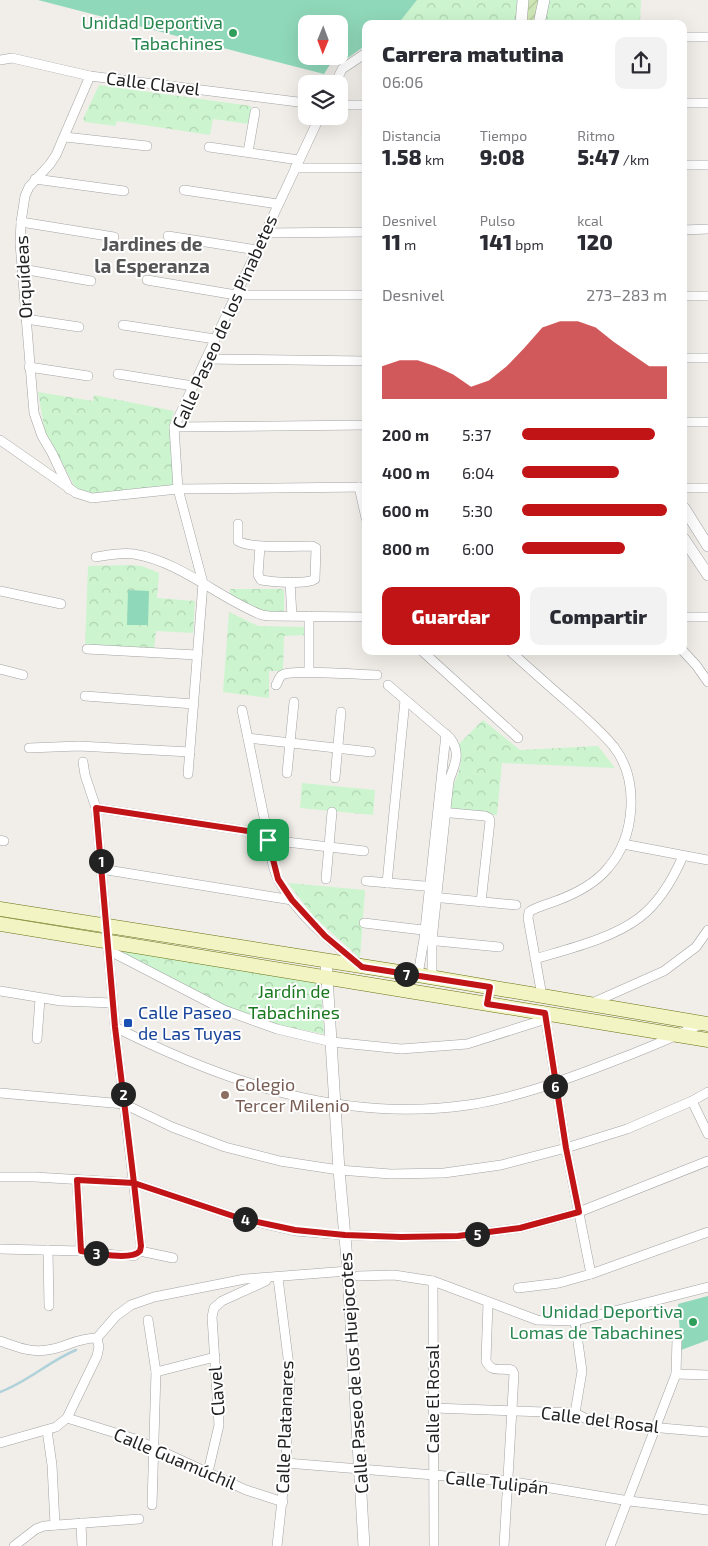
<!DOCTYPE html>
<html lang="es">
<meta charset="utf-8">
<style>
body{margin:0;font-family:"Exo 2",sans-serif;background:#f2f2f3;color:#2b2b33;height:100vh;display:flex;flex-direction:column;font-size:19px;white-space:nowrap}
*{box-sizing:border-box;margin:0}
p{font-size:16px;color:#7c7c81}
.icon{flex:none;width:28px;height:28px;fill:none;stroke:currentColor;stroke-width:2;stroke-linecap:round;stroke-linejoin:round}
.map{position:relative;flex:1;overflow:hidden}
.side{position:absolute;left:362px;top:20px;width:325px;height:635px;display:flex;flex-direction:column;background:#fff;border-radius:10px;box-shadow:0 5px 20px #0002}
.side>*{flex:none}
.needle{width:32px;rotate:181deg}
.fabs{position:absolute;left:298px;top:15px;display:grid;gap:10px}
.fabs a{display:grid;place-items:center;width:50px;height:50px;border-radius:10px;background:#fff;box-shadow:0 5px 20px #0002;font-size:25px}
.pin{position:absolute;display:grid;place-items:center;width:42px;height:42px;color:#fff;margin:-21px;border-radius:10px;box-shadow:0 2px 8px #0006}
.km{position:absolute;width:25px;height:25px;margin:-12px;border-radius:50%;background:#222;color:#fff;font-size:14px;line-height:25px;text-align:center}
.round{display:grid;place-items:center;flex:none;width:52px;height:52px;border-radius:10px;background:#f2f2f3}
.overview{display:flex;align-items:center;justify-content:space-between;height:85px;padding:0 20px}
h1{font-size:22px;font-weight:800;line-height:38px}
.metrics{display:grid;grid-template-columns:repeat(3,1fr);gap:8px;height:85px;padding:5px 20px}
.metrics div{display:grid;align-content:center}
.metrics b{font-size:21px;font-weight:800}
.metrics small{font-size:14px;font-weight:400}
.metrics p{font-size:14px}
.chart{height:140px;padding:10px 20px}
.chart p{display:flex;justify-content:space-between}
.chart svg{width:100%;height:90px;margin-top:5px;fill:#c01417;opacity:.7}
.primary-button{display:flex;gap:10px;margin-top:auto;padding:10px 20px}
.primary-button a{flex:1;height:58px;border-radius:10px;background:#c01417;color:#fff;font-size:20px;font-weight:800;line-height:58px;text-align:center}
.primary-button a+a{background:#f2f2f3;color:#2b2b33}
ul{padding:0 20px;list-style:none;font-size:16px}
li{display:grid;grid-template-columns:80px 60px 1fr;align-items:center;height:38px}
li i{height:12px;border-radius:6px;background:#c01417}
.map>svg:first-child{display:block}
.park{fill:url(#park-crowns)}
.garden{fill:url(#garden-furrows)}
.pitch{fill:#90d8ba;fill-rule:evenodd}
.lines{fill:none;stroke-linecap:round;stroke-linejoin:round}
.stream{stroke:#afd1da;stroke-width:2.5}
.minor-casing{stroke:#a3a3a3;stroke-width:10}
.tertiary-casing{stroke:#a3a3a3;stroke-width:12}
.secondary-casing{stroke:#697110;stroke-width:15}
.minor{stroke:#fff;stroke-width:9}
.tertiary{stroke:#fff;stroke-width:11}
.secondary{stroke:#f3f4c4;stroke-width:14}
.route-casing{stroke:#fff;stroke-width:10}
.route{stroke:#c01417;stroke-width:6}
.leisure-dot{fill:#2e9e5b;stroke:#fff;stroke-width:2}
.transit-dot{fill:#1a4fb4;stroke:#fff;stroke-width:2}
.education-dot{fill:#8d6e63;stroke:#fff;stroke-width:2}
.labels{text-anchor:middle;stroke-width:4;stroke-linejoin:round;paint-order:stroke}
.leisure-label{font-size:18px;fill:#27864d;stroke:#fff;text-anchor:end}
.street-label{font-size:18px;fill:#222;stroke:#fff}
.park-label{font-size:18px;fill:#17781d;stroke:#fff}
.transit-label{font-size:18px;fill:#164399;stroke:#fff;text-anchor:start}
.education-label{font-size:18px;fill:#785e54;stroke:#fff;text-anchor:start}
.neighbourhood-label{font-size:19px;font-weight:bold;fill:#555;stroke:#fff}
</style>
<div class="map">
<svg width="708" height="1546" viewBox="0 0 708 1546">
<defs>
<pattern id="park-crowns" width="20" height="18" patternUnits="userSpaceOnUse" patternTransform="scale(1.25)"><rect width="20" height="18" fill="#ccf5cf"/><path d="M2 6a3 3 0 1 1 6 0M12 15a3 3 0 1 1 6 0" fill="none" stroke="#afd2b1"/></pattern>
<pattern id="garden-furrows" width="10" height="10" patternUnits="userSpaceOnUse" patternTransform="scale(1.25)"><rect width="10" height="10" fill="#cee5b5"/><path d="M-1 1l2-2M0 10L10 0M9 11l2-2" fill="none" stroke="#b1c49b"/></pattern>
</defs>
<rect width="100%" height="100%" fill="#f1eee9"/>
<g class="park">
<polygon points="417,0 518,0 517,24 398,24"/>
<polygon points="549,0 641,0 640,24 544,24"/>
<polygon points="99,85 251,106 249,124 213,119 210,135 117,121 115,126 85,122 83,119"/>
<polygon points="38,392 93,401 94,395 174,411 170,424 173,486 98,496 83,492 75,487 45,432"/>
<polygon points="129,565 142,566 159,573 157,598 195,601 193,633 156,631 154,650 85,646 88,566"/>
<polygon points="230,589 282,589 284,591 284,612 263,613 230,595"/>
<polygon points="229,612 258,626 306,627 306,635 284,636 283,671 269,671 269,698 223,692"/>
<path d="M483,720L520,750L598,746L615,768L502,763L497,815L450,811C450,806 450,800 451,795C456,771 465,772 458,745Z"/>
<polygon points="302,783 375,790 373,815 300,808"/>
<polygon points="288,883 365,890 360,958 314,917"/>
<polygon points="117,946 320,980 324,1034 279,1025 225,1007 117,952"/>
</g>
<polygon class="garden" points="527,0 541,0 536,24 526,24"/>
<g class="pitch">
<path d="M38,0H417L398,24H366V45L338,65L331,63L324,74ZM306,24H339V56H306Z"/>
<polygon points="128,590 149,591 148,625 127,625"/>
<polygon points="708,1296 708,1340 681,1350 678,1304"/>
</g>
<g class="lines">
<path class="stream" d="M0,1392C28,1382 49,1361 76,1350"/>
<g class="minor-casing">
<g id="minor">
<polyline points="684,37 708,37"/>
<polyline points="0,60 12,58 90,76 306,103"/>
<polyline points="335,84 342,69 366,53"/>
<polyline points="684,103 708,103"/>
<polyline points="339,105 366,105"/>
<polyline points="65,137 147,146"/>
<polyline points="209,147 299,160"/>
<polyline points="248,152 255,112"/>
<polyline points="684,165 708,165"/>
<polyline points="295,168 366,168"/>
<polyline points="35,179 124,191"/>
<polyline points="184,190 278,204"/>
<polyline points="21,222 114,237"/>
<polyline points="684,230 708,229"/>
<polyline points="265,233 366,232"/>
<polyline points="168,236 257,250"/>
<polyline points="22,269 91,281"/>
<polyline points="147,280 236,295 366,295"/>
<polyline points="684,296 708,296"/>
<polyline points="26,319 79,327"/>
<polyline points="123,325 215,339"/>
<polyline points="684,358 708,358"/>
<polyline points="206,359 366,361"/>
<polyline points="29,367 88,376"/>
<polyline points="118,374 193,386"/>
<polyline points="684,422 708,422"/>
<polyline points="174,427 366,425"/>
<polyline points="0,440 76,493 92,498 178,489 366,487"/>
<polyline points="359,487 366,518"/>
<polyline points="684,488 708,488"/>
<polyline points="69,489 52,453 42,436 34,413 20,243 21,222 25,196 29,187 50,164 56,155 90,76"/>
<path d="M238,524V541C250,549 296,546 312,546L316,548L315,579C306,585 273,582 261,580L258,575L260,546"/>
<path d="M96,557C108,555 121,552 134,554C182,562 218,598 262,615L269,616L366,617"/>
<polyline points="290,582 292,616"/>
<polyline points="0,591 61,604"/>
<polyline points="684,617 708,617"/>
<polyline points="87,649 197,655"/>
<polyline points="422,651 518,738"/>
<path d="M510,651C530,669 550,687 570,704C586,718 601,731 614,747C640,781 635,837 608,868C594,885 573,895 553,902C545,905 536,907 529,912L528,918L542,996"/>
<polyline points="683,651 696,665 708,682"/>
<polyline points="0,669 23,675"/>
<polyline points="309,672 309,616"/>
<path d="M276,685C278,682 279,677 282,675C292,669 361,675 377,675"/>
<path d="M388,685L450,738C462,754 454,765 449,781L432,940V978"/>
<polyline points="85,696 194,704"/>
<path d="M242,710C250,747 257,784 265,822C269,840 270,864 279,881C298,916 330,941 360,965"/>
<polyline points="248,738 371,752"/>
<polyline points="29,748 79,746 190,752"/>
<polyline points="83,762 85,775 96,808 115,1027 141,1246 140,1251"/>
<polyline points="287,773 294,702"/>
<polyline points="188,774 203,583 178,489 174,427 320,116"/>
<polyline points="335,778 341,712"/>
<polyline points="96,808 267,834"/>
<polyline points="440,812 485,816 489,818 490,821 481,902"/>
<polyline points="0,840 4,841"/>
<polyline points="269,840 364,851"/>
<polyline points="623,844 708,860"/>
<polyline points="101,869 292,900"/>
<polyline points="326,879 332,812"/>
<polyline points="366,881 436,887"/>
<polyline points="387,883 405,700"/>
<polyline points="432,897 516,905"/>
<polyline points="364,923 431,931"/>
<polyline points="427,940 499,947"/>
<polyline points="108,950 224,1010 277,1029 332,1042 401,1049 467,1044 546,1019"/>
<path d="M535,959C568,949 611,939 639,918C659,903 673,879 683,856"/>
<polyline points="418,975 424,939 446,734"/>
<polyline points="0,991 61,1001 113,1003"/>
<polyline points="592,1003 664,971 696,947 708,930"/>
<polyline points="545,1014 566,1148 591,1274"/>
<path d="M115,1027C226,1083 343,1123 468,1105C515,1098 562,1081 606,1064C638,1052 670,1039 701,1024"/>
<polyline points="37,1039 40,999"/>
<polyline points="0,1093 124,1104 172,1127 225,1147 280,1161 339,1170 391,1174 444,1173 501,1165 566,1148 627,1129 692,1101 708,1092"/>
<polyline points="692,1101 708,1134"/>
<polyline points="0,1177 35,1177 134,1183 239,1218 295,1231 345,1235 401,1237 458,1236 520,1228 579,1212 708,1161"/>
<polyline points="77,1180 81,1251"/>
<polyline points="0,1249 81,1251 124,1256 134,1256 140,1251"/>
<polyline points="48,1250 49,1306"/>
<polyline points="140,1251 173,1258"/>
<polyline points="358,1276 394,1275 433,1281 537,1320 575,1321 708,1287"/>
<polyline points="433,1281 434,1546"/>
<polyline points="518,1288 559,1283 591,1274 708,1232"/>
<path d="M488,1302L486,1361C492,1374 500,1367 512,1370L514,1374L504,1546"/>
<polyline points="148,1320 156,1372 152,1505"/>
<polyline points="97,1338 116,1316 131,1305 154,1297 245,1279 348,1271"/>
<path d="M0,1341C15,1346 30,1353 47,1350C66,1348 75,1338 97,1338"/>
<polyline points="156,1372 215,1357"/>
<polyline points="676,1374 708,1375"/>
<polyline points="433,1408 575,1413 592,1422 708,1432"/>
<polyline points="575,1413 582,1371 575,1321"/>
<polyline points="67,1418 135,1439 246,1490 283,1502"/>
<polyline points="47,1430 52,1465 55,1525"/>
<polyline points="0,1443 56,1427 67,1418 97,1356 99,1347 97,1338"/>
<polyline points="286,1463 508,1481 629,1501 708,1510"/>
<polyline points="208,1472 219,1425 212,1317 214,1308 222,1301 266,1281"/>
<polyline points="81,1523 82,1546"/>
<polyline points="14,1546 36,1529 44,1526 139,1519"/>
<polyline points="277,1546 286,1463 290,1374 278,1278"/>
<polyline points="610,1546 676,1374 677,1339"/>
</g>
</g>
<g class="tertiary-casing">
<g id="tertiary">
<polyline points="521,24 523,0"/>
<polyline points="539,24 544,0"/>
<polyline points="684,508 708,546"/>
<polyline points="684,539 708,575"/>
<polyline points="326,961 339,1170 348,1271 364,1546"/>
</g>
</g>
<g class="secondary-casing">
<g id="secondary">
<polyline points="0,909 418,975 708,1024"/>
<polyline points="0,924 708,1040"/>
</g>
</g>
<use href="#minor" class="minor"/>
<use href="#tertiary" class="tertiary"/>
<use href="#secondary" class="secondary"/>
</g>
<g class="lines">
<g class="route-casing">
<path id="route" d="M268,840L267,834L96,808L115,1027L134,1183L77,1180L81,1251C95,1253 131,1261 140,1251L141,1246L134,1183L239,1218L295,1230L345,1235L401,1237L458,1236L520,1228L579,1212L566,1148L545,1013L487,1004L490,987L362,967L325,936L292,900L278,879L268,840"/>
</g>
<use href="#route" class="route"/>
</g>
<g class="leisure-dot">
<circle cx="233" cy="33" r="5"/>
<circle cx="693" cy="1322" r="5"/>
</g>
<rect class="transit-dot" x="123" y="1018" width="10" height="10" rx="2.5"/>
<circle class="education-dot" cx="225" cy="1095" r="5"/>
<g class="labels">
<g class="leisure-label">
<text x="223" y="29">Unidad Deportiva<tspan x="223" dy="21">Tabachines</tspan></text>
<text x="683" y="1318">Unidad Deportiva<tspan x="683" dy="21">Lomas de Tabachines</tspan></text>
</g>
<g class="street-label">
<text transform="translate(153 84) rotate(7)" y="6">Calle Clavel</text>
<text transform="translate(24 277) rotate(-93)" y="6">Orquídeas</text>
<text transform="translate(225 322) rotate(-66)" y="6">Calle Paseo de los Pinabetes</text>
<text transform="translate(354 1373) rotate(-94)" y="6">Calle Paseo de los Huejocotes</text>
<text transform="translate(217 1391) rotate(-94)" y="6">Clavel</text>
<text transform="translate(433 1399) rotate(-90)" y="6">Calle El Rosal</text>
<text transform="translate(600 1420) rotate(7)" y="6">Calle del Rosal</text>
<text transform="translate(285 1427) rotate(-88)" y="6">Calle Platanares</text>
<text transform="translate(175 1459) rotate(23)" y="6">Calle Guamúchil</text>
<text transform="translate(497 1483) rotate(6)" y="6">Calle Tulipán</text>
</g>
<g class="park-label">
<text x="294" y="998">Jardín de<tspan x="294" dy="21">Tabachines</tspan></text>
</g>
<g class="transit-label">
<text x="138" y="1019">Calle Paseo<tspan x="138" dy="21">de Las Tuyas</tspan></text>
</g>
<g class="education-label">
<text x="235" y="1091">Colegio<tspan x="235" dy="21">Tercer Milenio</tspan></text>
</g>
<g class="neighbourhood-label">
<text x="152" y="251">Jardines de<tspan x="152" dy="22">la Esperanza</tspan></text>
</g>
</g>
</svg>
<div class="fabs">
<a><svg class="needle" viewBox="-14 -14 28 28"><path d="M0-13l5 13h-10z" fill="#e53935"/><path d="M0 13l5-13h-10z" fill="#7c7c81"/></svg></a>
<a><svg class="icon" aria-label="layers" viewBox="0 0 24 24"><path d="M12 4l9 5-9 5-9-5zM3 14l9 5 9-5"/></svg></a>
</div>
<div class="pin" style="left:268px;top:840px;background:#1e9e55"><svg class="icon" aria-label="arrive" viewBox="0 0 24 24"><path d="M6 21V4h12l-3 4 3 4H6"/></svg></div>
<b class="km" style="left:101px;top:861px">1</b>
<b class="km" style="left:123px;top:1094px">2</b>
<b class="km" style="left:96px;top:1253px">3</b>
<b class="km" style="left:245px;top:1219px">4</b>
<b class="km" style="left:477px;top:1234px">5</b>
<b class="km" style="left:555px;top:1086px">6</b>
<b class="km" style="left:406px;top:974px">7</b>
<section class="side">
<div class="overview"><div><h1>Carrera matutina</h1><p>06:06</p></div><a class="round"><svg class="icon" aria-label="share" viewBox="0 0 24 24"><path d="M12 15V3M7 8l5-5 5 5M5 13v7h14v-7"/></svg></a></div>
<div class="metrics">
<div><p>Distancia</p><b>1.58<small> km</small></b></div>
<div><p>Tiempo</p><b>9:08</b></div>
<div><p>Ritmo</p><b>5:47<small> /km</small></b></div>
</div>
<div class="metrics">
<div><p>Desnivel</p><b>11<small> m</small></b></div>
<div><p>Pulso</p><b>141<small> bpm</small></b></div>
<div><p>kcal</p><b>120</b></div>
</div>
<div class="chart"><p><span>Desnivel</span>273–283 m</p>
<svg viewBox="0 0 160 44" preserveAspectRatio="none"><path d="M0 44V28L10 25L20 25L30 28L40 32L50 38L60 35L70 28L80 19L90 9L100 6L110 6L120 9L130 16L140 22L150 28L160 28V44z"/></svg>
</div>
<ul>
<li><b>200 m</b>5:37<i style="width:92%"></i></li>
<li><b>400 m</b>6:04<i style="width:67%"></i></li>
<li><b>600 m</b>5:30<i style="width:100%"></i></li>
<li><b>800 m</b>6:00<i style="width:71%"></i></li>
</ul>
<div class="primary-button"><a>Guardar</a><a>Compartir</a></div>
</section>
</div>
